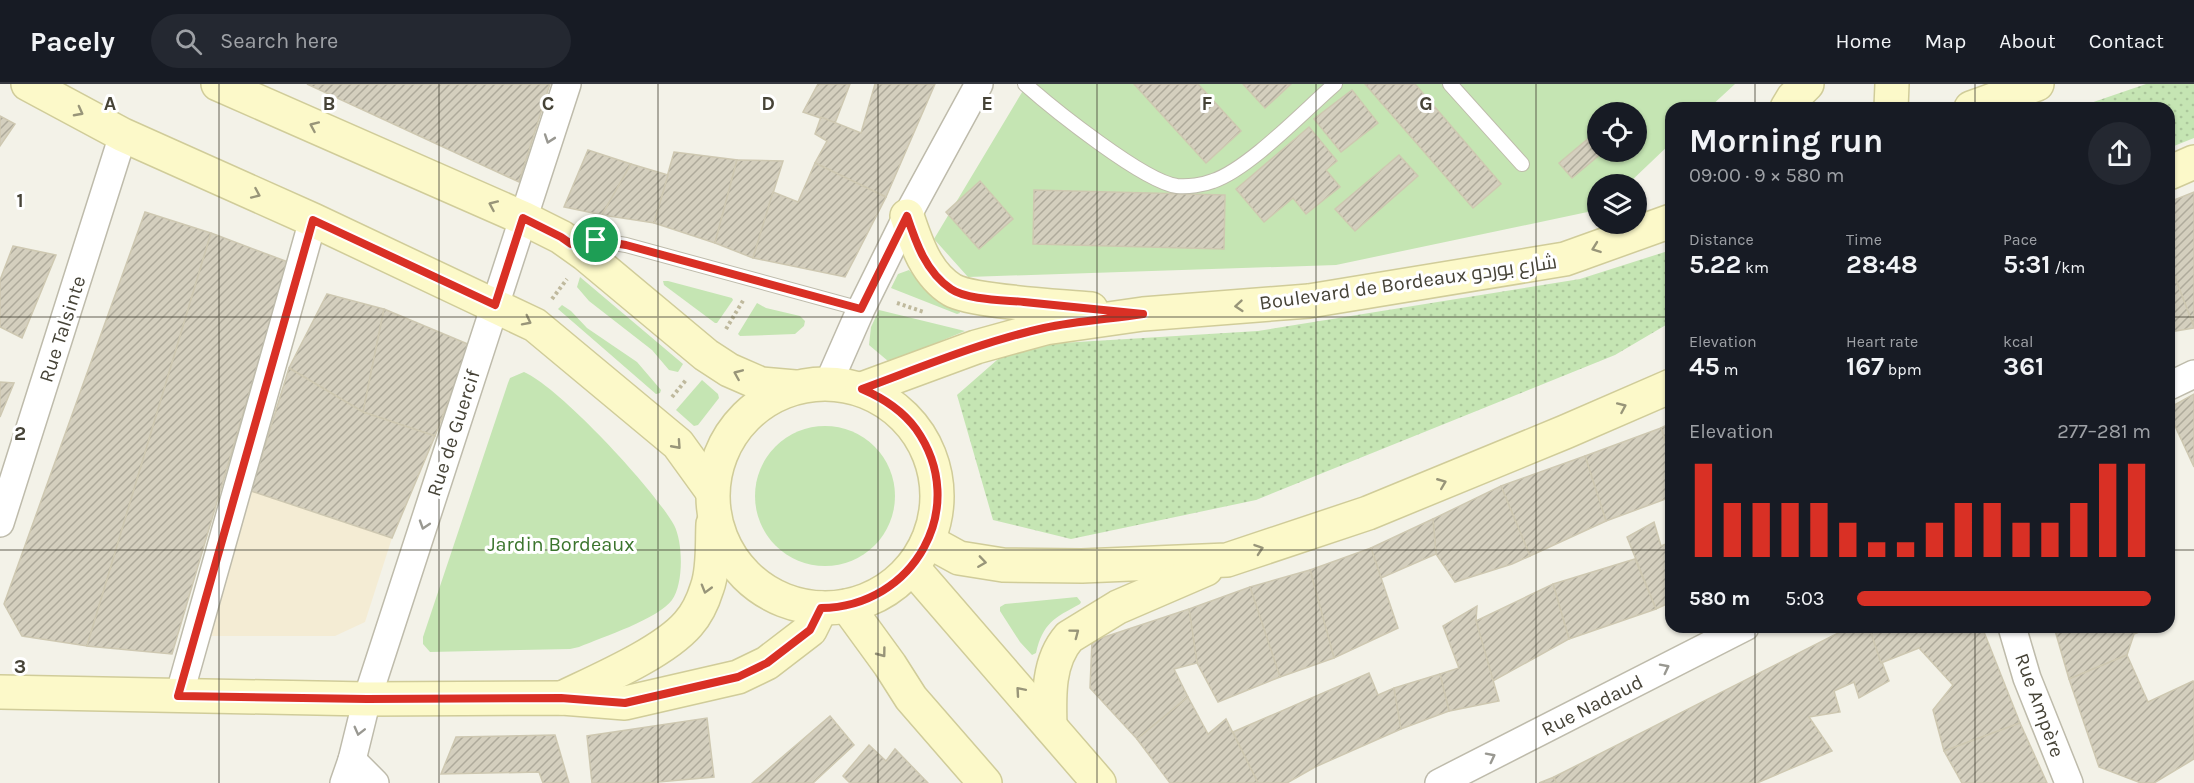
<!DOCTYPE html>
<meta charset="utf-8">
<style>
body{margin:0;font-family:Karla,Cairo,sans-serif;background:#242831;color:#f1f3f6;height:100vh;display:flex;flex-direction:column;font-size:22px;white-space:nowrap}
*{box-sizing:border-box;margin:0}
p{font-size:20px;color:#9ea1a6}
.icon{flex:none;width:33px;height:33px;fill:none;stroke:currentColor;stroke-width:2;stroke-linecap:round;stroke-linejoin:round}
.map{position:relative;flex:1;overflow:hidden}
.side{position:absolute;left:1665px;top:18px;width:510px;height:531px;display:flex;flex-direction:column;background:#171b24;border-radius:18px;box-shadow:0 2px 4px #0004}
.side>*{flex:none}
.buttons{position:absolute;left:1587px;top:18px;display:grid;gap:12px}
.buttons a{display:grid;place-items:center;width:60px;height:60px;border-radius:50%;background:#171b24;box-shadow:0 2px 4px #0004;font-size:30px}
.pin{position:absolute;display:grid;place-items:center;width:51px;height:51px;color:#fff;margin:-26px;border:3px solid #fff;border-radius:50%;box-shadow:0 2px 6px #0007}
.round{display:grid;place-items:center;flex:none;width:63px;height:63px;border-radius:32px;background:#242831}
.headline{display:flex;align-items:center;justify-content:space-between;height:102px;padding:0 24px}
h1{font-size:33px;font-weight:700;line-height:45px}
.stats{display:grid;grid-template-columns:repeat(3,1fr);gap:9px;height:102px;padding:6px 24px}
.stats div{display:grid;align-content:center}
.stats b{font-size:26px;font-weight:700}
.stats small{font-size:16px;font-weight:400}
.stats p{font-size:16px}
.chart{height:168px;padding:12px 24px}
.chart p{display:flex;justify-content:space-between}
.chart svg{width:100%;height:108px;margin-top:6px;stroke:#d93025;stroke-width:6}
ul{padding:0 24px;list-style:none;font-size:20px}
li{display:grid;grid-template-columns:96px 72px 1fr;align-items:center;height:45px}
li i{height:15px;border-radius:8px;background:#d93025}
header{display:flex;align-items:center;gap:36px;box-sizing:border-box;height:84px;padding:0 30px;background:#171b24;border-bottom:2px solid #363941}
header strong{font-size:28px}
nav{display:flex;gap:33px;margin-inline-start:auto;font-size:21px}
.search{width:420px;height:54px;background:#242831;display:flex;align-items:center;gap:15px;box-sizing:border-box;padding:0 21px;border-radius:33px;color:#9ea1a6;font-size:22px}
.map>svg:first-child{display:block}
.commercial{fill:#f4ecd4}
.green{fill:#c5e5b3;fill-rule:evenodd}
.park{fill:url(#park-dots)}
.building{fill:url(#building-hatch);stroke:#cec8b1;stroke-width:1.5}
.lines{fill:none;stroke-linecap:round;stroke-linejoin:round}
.lane-casing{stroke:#bebbab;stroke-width:16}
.street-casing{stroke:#bebbab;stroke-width:30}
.secondary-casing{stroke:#d0cc99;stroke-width:36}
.path{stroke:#bfb99d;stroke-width:4;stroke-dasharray:3 3;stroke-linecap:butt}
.lane{stroke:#fff;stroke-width:14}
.street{stroke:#fff;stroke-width:27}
.secondary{stroke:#fcf9c9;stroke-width:33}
.oneway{stroke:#989579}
.oneway2{stroke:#999891}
.route-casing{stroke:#fff;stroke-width:12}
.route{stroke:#d93025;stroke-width:8}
.grid{fill:none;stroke:#464337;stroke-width:1.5;stroke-opacity:0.55}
.labels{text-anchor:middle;stroke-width:6;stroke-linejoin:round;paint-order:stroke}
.street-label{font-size:20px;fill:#464337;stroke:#fff}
.park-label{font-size:20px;fill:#3b752d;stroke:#fff}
.grid-label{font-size:20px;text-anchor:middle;font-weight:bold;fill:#464337;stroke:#fff;stroke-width:6;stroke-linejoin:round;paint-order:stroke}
</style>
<header>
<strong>Pacely</strong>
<div class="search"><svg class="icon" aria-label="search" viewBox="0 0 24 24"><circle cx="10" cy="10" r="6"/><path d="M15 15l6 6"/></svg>Search here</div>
<nav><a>Home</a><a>Map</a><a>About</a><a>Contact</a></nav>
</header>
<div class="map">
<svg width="2194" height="699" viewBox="0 0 2194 699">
<defs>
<pattern id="park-dots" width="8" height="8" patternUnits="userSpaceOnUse" patternTransform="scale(1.5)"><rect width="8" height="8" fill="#c5e5b3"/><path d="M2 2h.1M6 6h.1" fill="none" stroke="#abc69b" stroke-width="1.8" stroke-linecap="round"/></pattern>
<pattern id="building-hatch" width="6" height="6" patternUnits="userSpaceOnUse" patternTransform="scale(1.5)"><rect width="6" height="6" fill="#d4cfbe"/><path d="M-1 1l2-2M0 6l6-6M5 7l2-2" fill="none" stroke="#aeaa9b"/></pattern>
</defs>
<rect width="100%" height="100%" fill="#f3f2e8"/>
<polygon class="commercial" points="251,407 392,454 365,538 335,552 211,552"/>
<g class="green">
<path d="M1027,0H1735L1709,24H1671V59L1628,100H1598L1597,126L1336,181L968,193L934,155ZM1598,28H1636V68H1598Z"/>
<polygon points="909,186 929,207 959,226 960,229 957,230 891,204 898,190"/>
<polygon points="580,193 683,280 678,288 669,286 652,266 589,217 577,203"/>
<polygon points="663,197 668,197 732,214 733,216 717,239 715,239 664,201"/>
<polygon points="757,219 766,224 800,232 805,237 804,242 795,250 740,252 738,250"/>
<polygon points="562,221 571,227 587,244 637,278 661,306 660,309 656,310 558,225"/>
<polygon points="879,226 965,247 895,276 888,277 869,261 871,243"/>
<path d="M524,288C559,303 654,405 674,441C683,458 684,499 672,516C658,535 603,553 579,563L570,565L430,568L423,560V553L508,299L510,294Z"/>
<polygon points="702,296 718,310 719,314 698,341 694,342 676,326"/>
<circle cx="825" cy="412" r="70"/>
<path d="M1077,513L1081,518L1080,520C1054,534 1043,539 1036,569L1032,571L1020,558L1000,527V523L1005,520Z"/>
</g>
<g class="park">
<polygon points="2146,0 2194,0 2194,54 2169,64 2169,24 2076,24"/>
<polygon points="1671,166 1671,238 1615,271 1256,416 1071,455 993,436 957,311 1013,262 1258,247 1580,195"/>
</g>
<g class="building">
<polygon points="307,0 550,0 519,98"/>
<polygon points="818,0 850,0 835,39 803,28"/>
<polygon points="875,0 935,0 886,113 815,79 827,57 815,50 821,33 861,49"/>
<polygon points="1134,0 1198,0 1241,47 1206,79"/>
<polygon points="1243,0 1291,0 1265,24"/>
<polygon points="1365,0 1415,0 1501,100 1473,124"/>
<polygon points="1352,6 1378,39 1341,68 1314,35"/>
<polygon points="0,32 15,40 0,62"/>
<polygon points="1309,43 1337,77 1326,86 1340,103 1306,130 1293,114 1264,138 1236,105"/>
<polygon points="1596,48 1598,68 1603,68 1572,94 1559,79"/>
<polygon points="588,66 631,80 602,131 564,123"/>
<polygon points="674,68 737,76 715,159 654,139"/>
<polygon points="1399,71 1418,92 1355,147 1335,125"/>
<polygon points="737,76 783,77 753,174 715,159"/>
<polygon points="815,79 886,113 845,193 753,174 773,108 798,118"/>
<polygon points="631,80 668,91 654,139 602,131"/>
<polygon points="980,97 1013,135 979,165 946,128"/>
<polygon points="1034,106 1225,111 1224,165 1033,160"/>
<polygon points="2194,108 2194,243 2169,178 2169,118"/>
<polygon points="145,128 211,149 87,562 22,552 4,520"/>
<polygon points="211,149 288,178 172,570 87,562"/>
<polygon points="13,162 56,171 22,254 0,243 0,196"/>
<polygon points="2169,178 2194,243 2194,244 2169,248"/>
<polygon points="327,210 384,225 363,328 289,284"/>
<polygon points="384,225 470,261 435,352 363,328"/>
<polygon points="289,284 363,328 435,352 392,454 251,407"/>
<polygon points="0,298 14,299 0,333"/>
<polygon points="2194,310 2194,383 2169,329 2169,324"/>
<polygon points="1671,339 1671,375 1661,344"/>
<polygon points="1661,344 1671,375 1671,413 1606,437 1585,372"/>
<polygon points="1585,372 1606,437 1530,472 1501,402"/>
<polygon points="1501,402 1530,472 1512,480 1455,498 1436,470 1433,435"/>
<polygon points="1433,435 1436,470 1381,494 1371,464"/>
<polygon points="1654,438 1661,462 1671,458 1671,518 1656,525 1627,453"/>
<polygon points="1371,464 1398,544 1334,574 1310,486"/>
<polygon points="1635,475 1656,525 1569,555 1553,500"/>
<polygon points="1310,486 1334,574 1280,593 1250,503"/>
<polygon points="1553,500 1569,555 1493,597 1476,537"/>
<polygon points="1250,503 1280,593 1218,618 1197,579 1189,525"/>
<polygon points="1477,522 1476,537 1499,617 1449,627 1440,590 1459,584 1443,542"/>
<polygon points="1189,525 1197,579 1174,585 1188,613 1137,655 1090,604 1092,557"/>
<polygon points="1850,543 1869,543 1889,597 1859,614 1854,598 1834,607 1840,628 1809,633 1832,667 1757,699 1556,699 1554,693"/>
<polygon points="1869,543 1982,543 2020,639 1944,667 1933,626 1953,601 1919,564 1881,579"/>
<polygon points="2054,543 2152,543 2134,550 2127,571 2069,595"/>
<polygon points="2127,571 2148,618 2193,597 2194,599 2194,675 2154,699 2141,699 2099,683 2069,595"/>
<polygon points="1369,589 1378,611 1394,604 1401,645 1315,683 1287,699 1258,699 1233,648"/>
<polygon points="1440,590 1449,627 1401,645 1394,604"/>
<polygon points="1188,613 1208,650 1226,635 1258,699 1170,699 1137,655"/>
<polygon points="830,632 854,661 813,699 752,699"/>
<polygon points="707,634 714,693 647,699 592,699 587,652"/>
<polygon points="2020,639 2047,699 1962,699 1944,667"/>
<polygon points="555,651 569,699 543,699 539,688 441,690 456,653"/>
<polygon points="869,661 886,677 895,665 928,699 850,699 843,692"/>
<polygon points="1554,693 1556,699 1539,699"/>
</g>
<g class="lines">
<g class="lane-casing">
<g id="lane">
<path d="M1025,0C1052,24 1144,98 1177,102C1188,103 1203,101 1213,97C1249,85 1305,26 1335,0"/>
<polyline points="1450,0 1522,80"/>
<polyline points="578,159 596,156 626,161 861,225"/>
</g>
</g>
<g class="street-casing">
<g id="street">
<polyline points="828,300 861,225 907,132 979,0"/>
<polyline points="2169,302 2194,290"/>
<polyline points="0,439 123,51"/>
<polyline points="2012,543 2027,594 2069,699"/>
<polyline points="179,612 313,136"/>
<polyline points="352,676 375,699"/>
<polyline points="344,699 352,676 367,615 567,0"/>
<polyline points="1439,699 1745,543"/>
</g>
</g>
<g class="secondary-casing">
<g id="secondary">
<polyline points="28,0 123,51 313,136 535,241 678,360 712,407"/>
<polyline points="218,0 523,134 561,153 585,170 706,271 729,286 761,300 795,303"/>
<polyline points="1787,24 1793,14 1807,0"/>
<polyline points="1891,24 1892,0"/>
<polyline points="1971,24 2037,0"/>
<polyline points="2169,89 2194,78"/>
<path d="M907,132C916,159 926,190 952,206C973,218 1062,222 1091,225"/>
<circle cx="825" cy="412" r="112"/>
<polyline points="862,305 976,263 1045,244 1143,230 1309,217 1565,175 1671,137"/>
<polyline points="928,457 959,474 1003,481 1082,482 1227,476 1368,429 1565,348 1671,302"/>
<polyline points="912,483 1099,699"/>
<polyline points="847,522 890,581 911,614 985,699"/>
<polyline points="0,608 367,615 562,614 625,619 738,593 767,579 810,546 821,524"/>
<path d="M562,614C597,597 663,569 688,540C697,530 703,517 707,504C714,485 712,460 713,440"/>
<path d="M1050,642C1049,611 1048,577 1069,553L1118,523L1206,485"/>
</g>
</g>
<g class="path">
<polyline points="552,215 567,195"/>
<polyline points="897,219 924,228"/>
<polyline points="726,245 744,215"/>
<polyline points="672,313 686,296"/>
</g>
<use href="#lane" class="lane"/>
<use href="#street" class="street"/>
<use href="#secondary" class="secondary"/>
</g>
<defs><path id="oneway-chevron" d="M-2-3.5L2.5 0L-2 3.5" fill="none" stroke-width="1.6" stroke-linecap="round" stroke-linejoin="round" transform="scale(1.5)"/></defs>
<g class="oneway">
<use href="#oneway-chevron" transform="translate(79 28) rotate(28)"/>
<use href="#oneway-chevron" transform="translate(314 42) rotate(-156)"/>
<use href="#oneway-chevron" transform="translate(256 110) rotate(24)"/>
<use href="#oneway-chevron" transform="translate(493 121) rotate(-156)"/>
<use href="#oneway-chevron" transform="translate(1596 164) rotate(160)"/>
<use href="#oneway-chevron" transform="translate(1239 222) rotate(175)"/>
<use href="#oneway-chevron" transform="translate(527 237) rotate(27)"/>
<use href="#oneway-chevron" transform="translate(738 290) rotate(-157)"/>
<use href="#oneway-chevron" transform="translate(1622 323) rotate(-24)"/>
<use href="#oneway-chevron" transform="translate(677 361) rotate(48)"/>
<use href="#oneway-chevron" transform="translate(1442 399) rotate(-22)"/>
<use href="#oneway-chevron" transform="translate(1259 465) rotate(-19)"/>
<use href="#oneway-chevron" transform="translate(982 478) rotate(8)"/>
<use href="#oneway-chevron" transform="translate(706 505) rotate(106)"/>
<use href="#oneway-chevron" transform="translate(1075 549) rotate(-37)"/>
<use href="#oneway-chevron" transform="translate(882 569) rotate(53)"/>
<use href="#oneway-chevron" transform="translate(1020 607) rotate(-131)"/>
</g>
<g class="oneway2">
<use href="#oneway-chevron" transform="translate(549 55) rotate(109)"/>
<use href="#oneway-chevron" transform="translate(424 441) rotate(108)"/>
<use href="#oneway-chevron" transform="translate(1665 584) rotate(-27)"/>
<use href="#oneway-chevron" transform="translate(359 647) rotate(104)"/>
<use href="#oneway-chevron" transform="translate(1491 673) rotate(-27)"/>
</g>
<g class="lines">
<g class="route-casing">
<path id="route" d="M907,132C916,159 926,188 951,205C967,216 1004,216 1024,218C1064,222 1103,226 1143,230C1110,235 1076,237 1044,244C981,258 922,283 862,305C883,314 902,326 916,345C971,423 914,523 821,524L810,546L767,579L738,593L625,619L561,614L367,615L178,612L313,136L495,221L523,134L561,153L571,160L596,156L626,161L861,225Z"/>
</g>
<use href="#route" class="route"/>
</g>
<path class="grid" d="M219,0V699M439,0V699M658,0V699M878,0V699M1097,0V699M1316,0V699M1536,0V699M1755,0V24M1975,0V24M0,233H1671M2169,233H2194M0,466H1671M2169,466H2194M1755,543V699M1975,543V699"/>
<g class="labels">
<g class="street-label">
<text transform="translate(1408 198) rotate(-8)" y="7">Boulevard de Bordeaux شارع بوردو</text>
<text transform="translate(62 245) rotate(-72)" y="7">Rue Talsinte</text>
<text transform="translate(453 349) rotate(-72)" y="7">Rue de Guercif</text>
<text transform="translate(1592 621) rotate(-27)" y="7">Rue Nadaud</text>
<text transform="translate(2040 621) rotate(70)" y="7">Rue Ampère</text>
</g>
<g class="park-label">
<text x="561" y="467">Jardin Bordeaux</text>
</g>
</g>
<g class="grid-label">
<text x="110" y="26">A</text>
<text x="329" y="26">B</text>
<text x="548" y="26">C</text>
<text x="768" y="26">D</text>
<text x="987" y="26">E</text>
<text x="1207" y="26">F</text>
<text x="1426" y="26">G</text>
<text x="20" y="123">1</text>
<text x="20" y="356">2</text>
<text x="20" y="589">3</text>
</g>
</svg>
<div class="buttons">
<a><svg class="icon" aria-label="locate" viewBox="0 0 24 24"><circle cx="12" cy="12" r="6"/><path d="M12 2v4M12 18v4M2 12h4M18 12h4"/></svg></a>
<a><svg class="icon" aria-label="layers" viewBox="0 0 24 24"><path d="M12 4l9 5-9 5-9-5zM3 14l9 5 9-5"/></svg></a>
</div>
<div class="pin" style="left:596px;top:156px;background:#1e9e55"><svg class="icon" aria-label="arrive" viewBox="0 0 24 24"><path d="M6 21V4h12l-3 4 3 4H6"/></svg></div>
<section class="side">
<div class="headline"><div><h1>Morning run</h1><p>09:00 · 9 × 580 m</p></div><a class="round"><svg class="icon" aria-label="share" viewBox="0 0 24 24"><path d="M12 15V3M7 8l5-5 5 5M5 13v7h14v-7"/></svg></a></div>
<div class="stats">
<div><p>Distance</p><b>5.22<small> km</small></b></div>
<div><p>Time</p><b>28:48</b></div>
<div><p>Pace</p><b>5:31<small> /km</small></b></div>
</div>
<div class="stats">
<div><p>Elevation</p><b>45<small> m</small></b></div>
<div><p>Heart rate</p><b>167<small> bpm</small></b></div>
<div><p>kcal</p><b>361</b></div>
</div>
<div class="chart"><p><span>Elevation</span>277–281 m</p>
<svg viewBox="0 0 160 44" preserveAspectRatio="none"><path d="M5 44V6M15 44V22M25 44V22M35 44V22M45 44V22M55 44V30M65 44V38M75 44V38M85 44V30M95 44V22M105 44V22M115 44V30M125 44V30M135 44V22M145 44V6M155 44V6"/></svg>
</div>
<ul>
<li><b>580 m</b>5:03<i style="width:100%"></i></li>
</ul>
</section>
</div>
